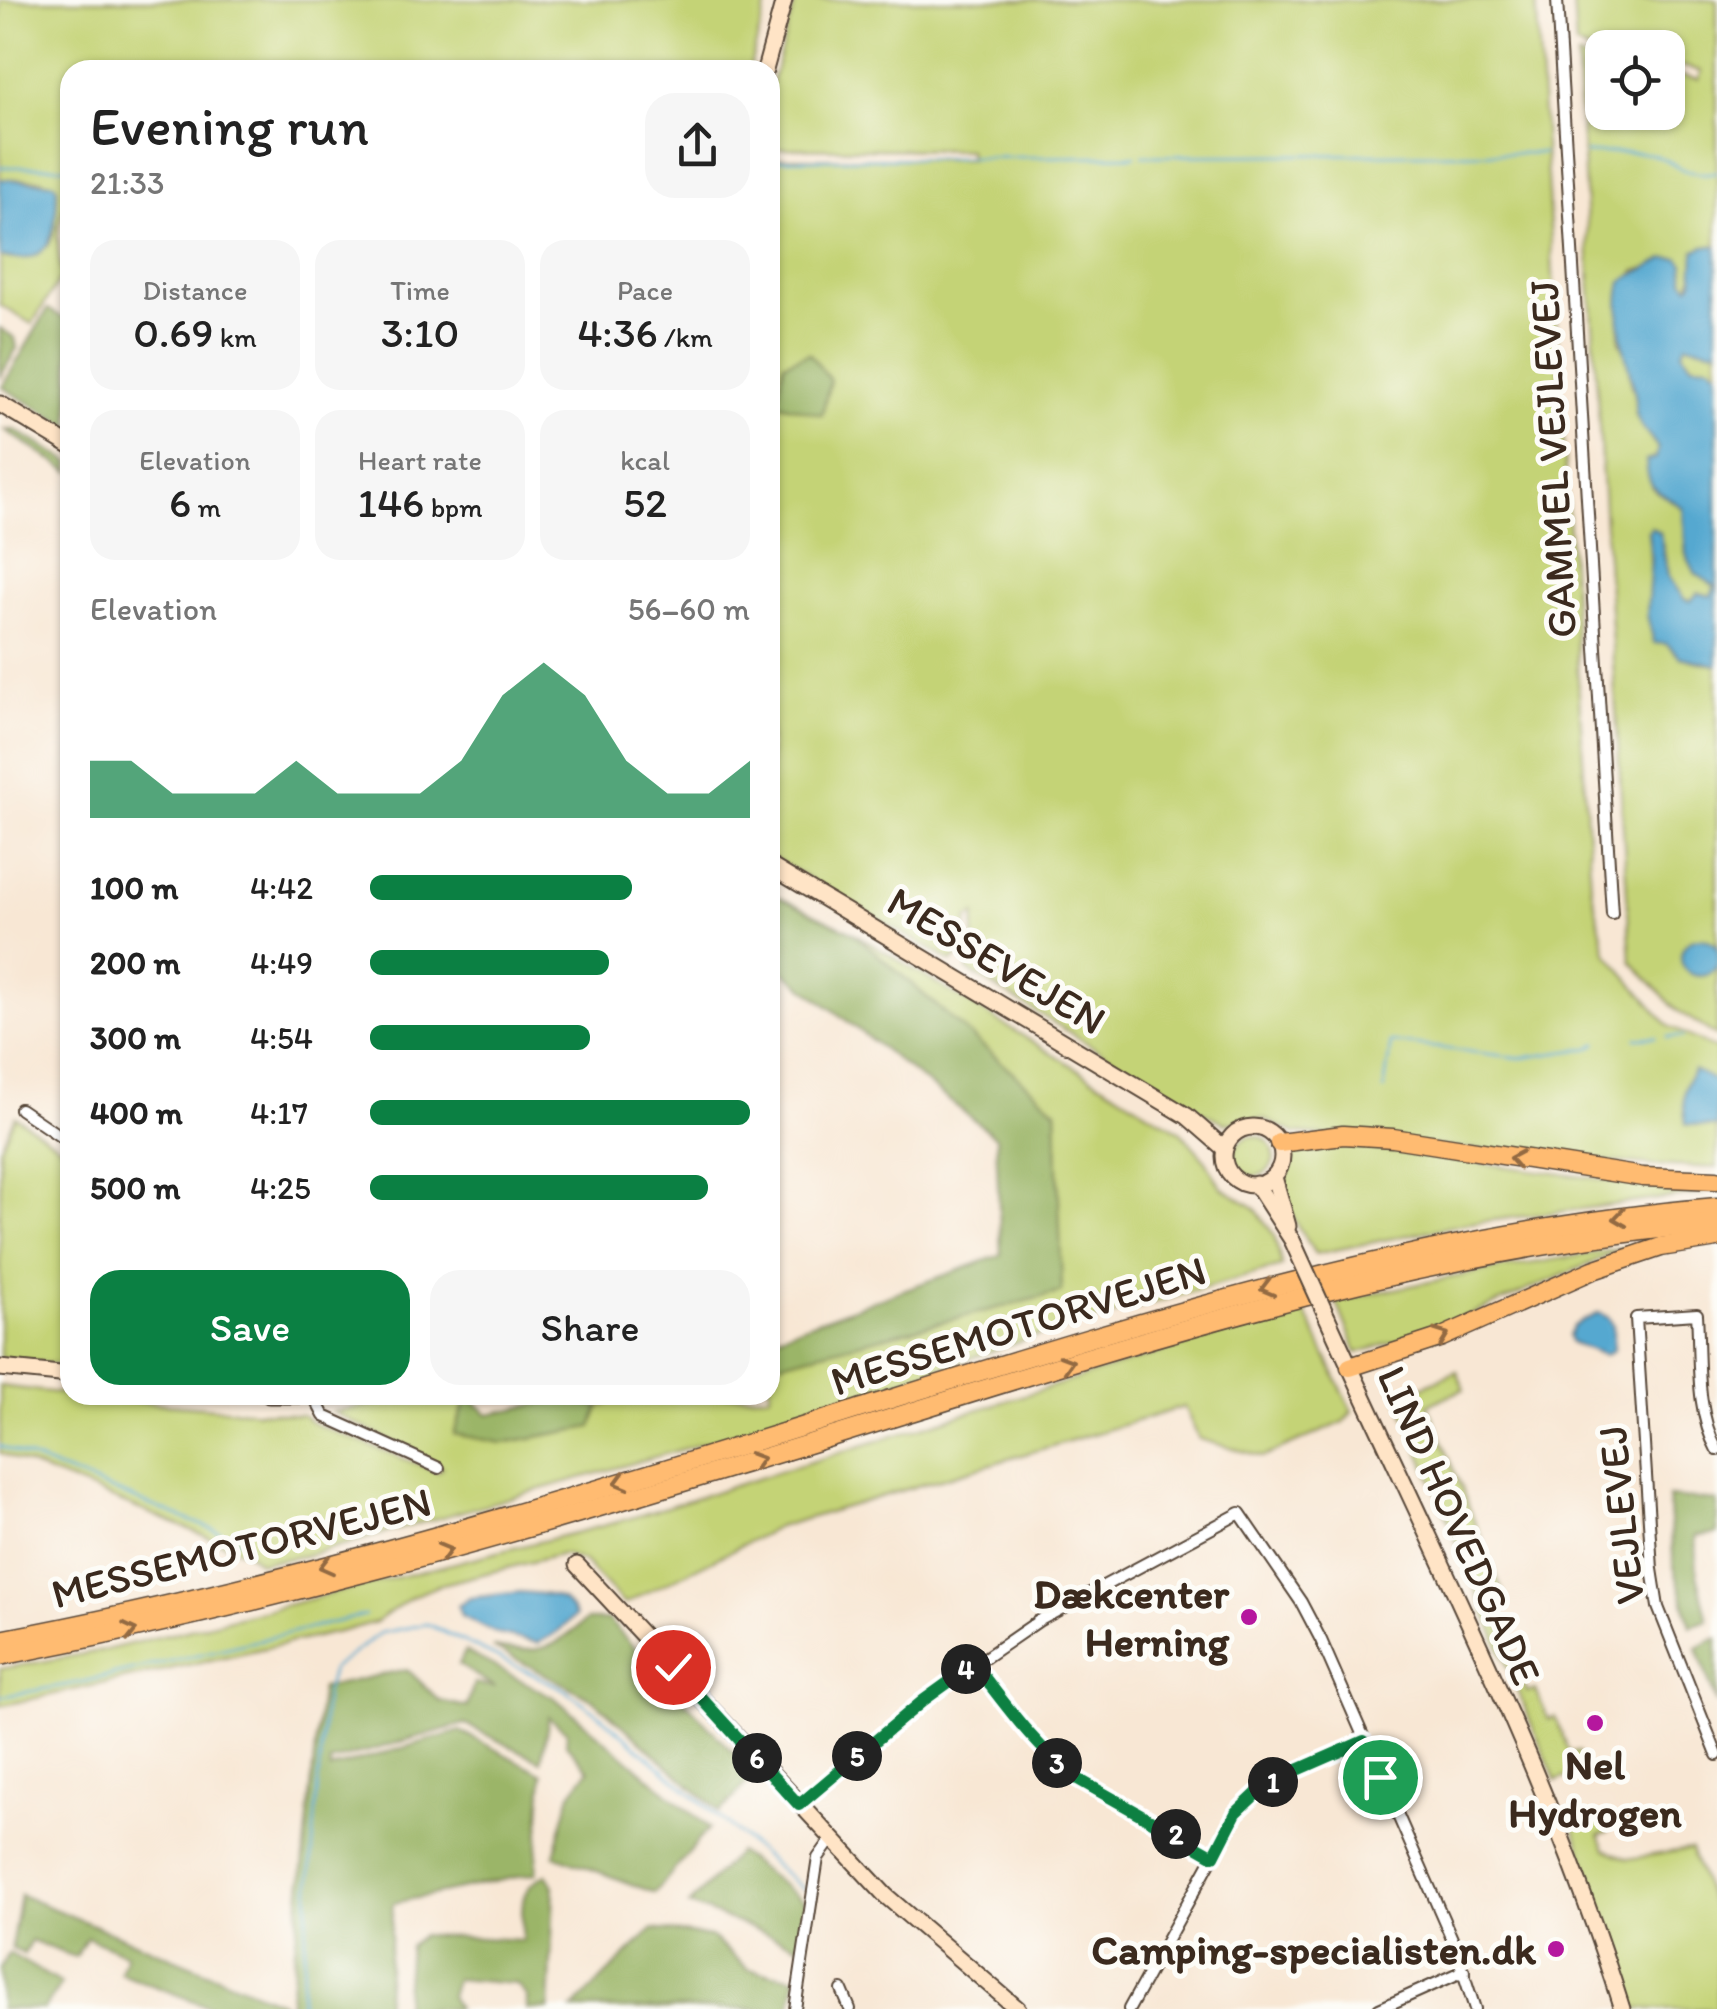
<!DOCTYPE html>
<meta charset="utf-8">
<style>
body{margin:0;font-family:Itim,sans-serif;background:#f6f6f6;color:#222;height:100vh;display:flex;flex-direction:column;font-size:38px;white-space:nowrap}
*{box-sizing:border-box;margin:0}
p{font-size:32px;color:#767676}
.icon{flex:none;width:55px;height:55px;fill:none;stroke:currentColor;stroke-width:2;stroke-linecap:round;stroke-linejoin:round}
.map{position:relative;flex:1;overflow:hidden}
.side{position:absolute;left:60px;top:60px;width:720px;height:1345px;display:flex;flex-direction:column;background:#fff;border-radius:30px;box-shadow:0 2px 8px #0004}
.side>*{flex:none}
.tools{position:absolute;left:1585px;top:30px;display:grid;gap:20px}
.tools a{display:grid;place-items:center;width:100px;height:100px;border-radius:20px;background:#fff;box-shadow:0 2px 8px #0004;font-size:50px}
.pin{position:absolute;display:grid;place-items:center;width:85px;height:85px;color:#fff;margin:-42px;border:5px solid #fff;border-radius:50%;box-shadow:0 2px 10px #0007}
.km{position:absolute;width:50px;height:50px;margin:-25px;border-radius:50%;background:#222;color:#fff;font-size:28px;line-height:50px;text-align:center}
.round{display:grid;place-items:center;flex:none;width:105px;height:105px;border-radius:30px;background:#f6f6f6}
.summary{display:flex;align-items:center;justify-content:space-between;height:170px;padding:0 30px}
h1{font-size:55px;font-weight:600;line-height:75px}
.figures{display:grid;grid-template-columns:repeat(3,1fr);gap:15px;height:170px;padding:10px 30px}
.figures div{display:grid;align-content:center;border-radius:25px;background:#f6f6f6;text-align:center}
.figures b{font-size:42px;font-weight:600}
.figures small{font-size:28px;font-weight:400}
.figures p{font-size:28px}
.chart{height:280px;padding:20px 30px}
.chart p{display:flex;justify-content:space-between}
.chart svg{width:100%;height:180px;margin-top:10px;fill:#0b8043;opacity:.7}
.button{display:flex;gap:20px;margin-top:auto;padding:20px 30px}
.button a{flex:1;height:115px;border-radius:30px;background:#0b8043;color:#fff;font-size:40px;font-weight:600;line-height:115px;text-align:center}
.button a+a{background:#f6f6f6;color:#222}
ul{padding:0 30px;list-style:none;font-size:32px}
li{display:grid;grid-template-columns:160px 120px 1fr;align-items:center;height:75px}
li i{height:25px;border-radius:12px;background:#0b8043}
.map>svg:first-child{display:block}
.green{fill:#c4d376;stroke:#807e4a;stroke-width:2.5}
.forest{fill:#9bb567;stroke:#6b7042;stroke-width:2.5}
.water{fill:#55a8d0;stroke:#486977;stroke-width:2.5}
.lines{fill:none;stroke-linecap:round;stroke-linejoin:round}
.stream{stroke:#55a8d0;stroke-width:2.5}
.street-casing{stroke:#574639;stroke-width:14}
.secondary-casing{stroke:#574639;stroke-width:19}
.highway-casing{stroke:#574639;stroke-width:21}
.street{stroke:#fff;stroke-width:10}
.secondary{stroke:#ffe4c6;stroke-width:15}
.highway{stroke:#ffbb71;stroke-width:18}
.secondary-bridge-casing{stroke:#574639;stroke-width:19;stroke-linecap:butt}
.secondary-bridge{stroke:#ffe4c6;stroke-width:15}
.oneway{stroke:#936b43}
.route-casing{stroke:#fff;stroke-width:20}
.route{stroke:#0b8043;stroke-width:12}
.poi-dot{fill:#b5179e;stroke:#fdfcf7;stroke-width:4}
.labels{text-anchor:middle;stroke-width:10;stroke-linejoin:round;paint-order:stroke}
.street-label{font-size:42px;fill:#3b2a1e;stroke:#fdfcf7}
.poi-label{font-size:42px;font-weight:bold;fill:#3b2a1e;stroke:#fdfcf7;text-anchor:end}
</style>
<div class="map">
<svg width="1717" height="2009" viewBox="0 0 1717 2009">
<rect width="100%" height="100%" fill="#fdfcf7"/>
<filter id="ink" filterUnits="userSpaceOnUse"><feTurbulence type="fractalNoise" baseFrequency=".01" numOctaves="2"/><feDisplacementMap in="SourceGraphic" scale="20" xChannelSelector="R" yChannelSelector="G"/><feConvolveMatrix kernelMatrix="1 2 1 2 8 2 1 2 1" color-interpolation-filters="sRGB"/></filter>
<filter id="wash" filterUnits="userSpaceOnUse"><feTurbulence type="fractalNoise" baseFrequency=".0048" numOctaves="4" result="noise"/><feDisplacementMap in="SourceGraphic" scale="40" xChannelSelector="R" yChannelSelector="G"/><feGaussianBlur stdDeviation="2.25" result="paint"/><feColorMatrix in="noise" values="0 0 0 0 0 0 0 0 0 0 0 0 0 0 0 0 0 1.4 0 .05"/><feComposite in="paint" operator="in"/></filter>
<g filter="url(#wash)">
<rect width="100%" height="100%" fill="#f8e7d4"/>
<g class="green">
<path d="M0,0H768L749,70H70V196C54,221 57,248 62,276L32,324L0,305V256L11,259L48,246L53,234L57,188L42,180L0,179Z"/>
<polygon points="796,0 1536,0 1591,887 1606,952 1669,1026 1717,1050 1717,1082 1694,1071 1687,1124 1717,1127 1717,1168 1648,1165 1295,1133 1263,1119 1225,1123 1187,1104 967,970 972,956 975,915 968,919 963,950 952,962 770,856 770,158 970,159 969,150 770,148 770,88"/>
<path d="M1573,0H1717V246H1704L1689,287L1684,280V264L1666,259L1657,265L1635,271L1620,314V342L1628,356L1631,386L1635,392V414L1658,449V455L1651,460L1652,488L1683,508L1686,554L1696,574L1715,586L1711,596L1701,593L1689,601L1684,600L1668,576L1663,545L1648,532C1653,569 1648,607 1654,642L1667,644C1679,660 1698,662 1717,665V1036L1678,1011L1631,961L1577,57L1602,66V112H1668V73L1698,79L1702,71L1668,63V48H1602V57L1576,46Z"/>
<path d="M1686,344L1717,350V376L1710,365C1695,366 1690,365 1682,352Z"/>
<polygon points="852,932 1181,1132 1206,1161 1221,1187 1255,1208 1274,1235 1282,1266 1028,1339 779,1422 304,1556 260,1563 245,1552 0,1453 0,1386 117,1400 302,1415 315,1424 438,1472 443,1468 333,1412 375,1404 393,1395 468,1395 454,1434 503,1443 591,1427 599,1407 626,1395 770,1395 770,1365 1061,1292 1056,1110"/>
<polygon points="15,1116 70,1153 70,1366 0,1358 0,1148"/>
<circle cx="1254" cy="1156" r="20"/>
<path d="M1344,1145L1706,1193L1463,1224L1315,1254C1303,1233 1280,1206 1285,1180C1287,1168 1291,1162 1290,1149Z"/>
<polygon points="1626,1248 1437,1329 1357,1353 1336,1301 1478,1272"/>
<polygon points="1303,1308 1352,1411 1344,1422 1263,1457 1199,1439 1184,1407 778,1527 624,1604 583,1561 563,1554 439,1585 411,1597 376,1622 343,1631 0,1706 0,1669 106,1650 618,1522"/>
<path d="M1457,1371L1464,1389L1428,1405L1508,1605L1497,1610L1496,1615L1527,1692L1535,1690L1548,1719L1555,1717L1570,1753L1578,1751L1587,1770L1556,1781C1500,1654 1451,1526 1398,1398Z"/>
<polygon points="1591,1814 1593,1819 1602,1816 1608,1832 1599,1835 1605,1849 1628,1859 1691,1849 1717,1919 1717,2009 1632,2009 1626,1990 1630,1986 1571,1821"/>
</g>
<g class="forest">
<polygon points="48,309 70,322 70,427 2,387"/>
<polygon points="0,328 15,338 17,348 0,377"/>
<polygon points="809,353 830,380 822,415 777,403 784,363"/>
<polygon points="5,430 15,430 70,462 70,472"/>
<polygon points="770,893 852,932 1056,1110 1062,1292 770,1365 770,1338 1001,1255 996,1137 770,961"/>
<polygon points="468,1395 488,1414 563,1399 599,1407 592,1427 502,1443 454,1434"/>
<polygon points="1668,1497 1717,1501 1717,1534 1695,1536 1697,1574 1708,1620 1691,1626 1674,1567"/>
<path d="M586,1620H608L755,1775L720,1812L594,1700L493,1647C536,1654 554,1651 586,1620Z"/>
<polygon points="1717,1638 1717,1704 1697,1648"/>
<polygon points="465,1651 555,1698 709,1828 655,1893 554,1855 571,1793 589,1770 566,1744 567,1732 549,1717 541,1761 464,1724 330,1762 330,1769 460,1731 543,1774 536,1873 393,1903 385,2009 289,2009 321,1688 407,1669 440,1701 467,1707 474,1683 495,1687 459,1665"/>
<polygon points="738,1852 805,1902 800,1946 689,1905"/>
<path d="M546,1874L554,1886L549,2009H527V1997L516,1984L455,1979L450,1996L457,2009H404L409,1946L422,1935L522,1940C524,1909 514,1891 546,1874Z"/>
<polygon points="20,1895 283,2003 282,2009 215,2009 120,1973 126,1954 87,1937 75,1957 31,1941 24,1954 11,1948"/>
<polygon points="653,1929 711,1937 748,1969 796,1978 790,2009 572,2009"/>
<polygon points="9,1953 61,1984 44,2009 0,2009 0,1970"/>
</g>
<g class="water">
<path d="M0,179L54,183L57,188C57,229 53,270 0,256Z"/>
<path d="M1704,246H1717V350L1686,344L1682,352L1691,364L1710,365L1717,372V665L1680,657L1667,644L1654,643L1647,615L1651,556L1648,532L1651,527L1660,533L1668,576L1684,599L1690,601L1698,593L1711,596L1715,586L1696,574L1686,554L1683,508C1660,490 1648,494 1646,461L1656,458L1658,449C1653,437 1641,430 1637,417C1634,409 1637,402 1635,394C1627,359 1613,319 1622,281L1666,258H1679L1684,264V280L1690,286L1693,282L1695,250Z"/>
<circle cx="1700" cy="957" r="19"/>
<path d="M1694,1070L1717,1082V1127L1686,1124C1683,1104 1681,1087 1694,1070Z"/>
<polygon points="1599,1313 1609,1318 1613,1326 1613,1350 1604,1355 1571,1342 1569,1335 1574,1326"/>
<path d="M520,1592C542,1594 565,1592 575,1616L558,1632L538,1643L498,1634L461,1616L458,1606L470,1598Z"/>
</g>
<g class="lines">
<g class="stream">
<path d="M1586,153C1606,154 1630,150 1650,154C1678,161 1680,178 1717,172"/>
<polyline points="1143,156 1543,153"/>
<polyline points="770,160 1135,156"/>
<polyline points="0,167 70,167"/>
<polyline points="1667,1037 1683,1037"/>
<polyline points="1636,1038 1656,1037"/>
<polyline points="1384,1090 1391,1042 1521,1058 1590,1048 1597,1043"/>
<polyline points="0,1446 242,1541"/>
<polyline points="0,1697 82,1682 365,1615"/>
<polyline points="300,2009 325,1694 332,1669 380,1633 427,1624 562,1688 596,1712 803,1889"/>
</g>
</g>
</g>
<g filter="url(#ink)">
<g class="lines">
<g class="street-casing">
<g id="street">
<polyline points="1557,0 1612,914"/>
<polyline points="20,1109 70,1143"/>
<polyline points="314,1397 324,1416 439,1468"/>
<path d="M1717,1450C1695,1410 1700,1358 1697,1314L1636,1318L1652,1569L1658,1607L1717,1755"/>
<path d="M974,1664C1006,1705 1034,1746 1076,1777L1213,1856"/>
<polyline points="799,1805 921,1702 1040,1620 1240,1513 1301,1602 1321,1640 1453,1941 1475,2009"/>
<polyline points="842,1990 850,2009"/>
<polyline points="795,2009 818,1858 831,1840"/>
<polyline points="1129,2009 1237,1813 1277,1779 1364,1741"/>
<polyline points="1379,2009 1464,1971"/>
</g>
</g>
<g class="secondary-casing">
<g id="secondary">
<polyline points="765,70 784,0"/>
<polyline points="0,404 70,446"/>
<polyline points="770,866 1187,1116 1225,1149"/>
<circle cx="1253" cy="1156" r="29"/>
<polyline points="1274,1177 1288,1226"/>
<polyline points="1256,1184 1292,1240"/>
<path d="M1327,1317C1429,1542 1549,1773 1622,2009"/>
<polyline points="0,1368 70,1375"/>
<polyline points="269,1395 332,1395"/>
<polyline points="577,1565 886,1896 1018,2009"/>
</g>
</g>
<g class="highway-casing">
<g id="highway">
<polyline points="1279,1143 1343,1135 1393,1138 1643,1177 1717,1180"/>
<polyline points="1350,1367 1442,1337 1593,1270 1661,1247 1717,1238"/>
<path d="M0,1640C286,1586 566,1501 843,1414C1129,1325 1416,1232 1717,1207"/>
<path d="M0,1656C248,1609 491,1541 733,1467C1058,1369 1376,1253 1717,1223"/>
</g>
</g>
<use href="#street" class="street"/>
<use href="#secondary" class="secondary"/>
<use href="#highway" class="highway"/>
<g class="secondary-bridge-casing">
<polyline id="secondary-bridge" points="1292,1240 1327,1317"/>
</g>
<use href="#secondary-bridge" class="secondary-bridge"/>
</g>
<defs><path id="oneway-chevron" d="M-2-3.5L2.5 0L-2 3.5" fill="none" stroke-width="1.6" stroke-linecap="round" stroke-linejoin="round" transform="scale(2.5)"/></defs>
<g class="oneway">
<use href="#oneway-chevron" transform="translate(1516 1159) rotate(-170)"/>
<use href="#oneway-chevron" transform="translate(1620 1218) rotate(172)"/>
<use href="#oneway-chevron" transform="translate(1267 1288) rotate(165)"/>
<use href="#oneway-chevron" transform="translate(1442 1336) rotate(-21)"/>
<use href="#oneway-chevron" transform="translate(1067 1363) rotate(-17)"/>
<use href="#oneway-chevron" transform="translate(757 1460) rotate(-17)"/>
<use href="#oneway-chevron" transform="translate(621 1482) rotate(164)"/>
<use href="#oneway-chevron" transform="translate(445 1551) rotate(-16)"/>
<use href="#oneway-chevron" transform="translate(326 1566) rotate(166)"/>
<use href="#oneway-chevron" transform="translate(130 1631) rotate(-13)"/>
</g>
</g>
<g class="lines" filter="url(#ink)">
<g class="route-casing">
<path id="route" d="M673,1667L799,1805L924,1700L974,1664C1006,1705 1034,1746 1076,1778L1214,1856L1236,1813L1256,1794L1277,1779L1364,1741L1380,1777"/>
</g>
<use href="#route" class="route"/>
</g>
<g class="poi-dot">
<circle cx="1249" cy="1617" r="10"/>
<circle cx="1595" cy="1723" r="10"/>
<circle cx="1556" cy="1949" r="10"/>
</g>
<g class="labels">
<g class="street-label">
<text transform="translate(1552 459) rotate(-93)" y="15">GAMMEL VEJLEVEJ</text>
<text transform="translate(997 960) rotate(31)" y="15">MESSEVEJEN</text>
<text transform="translate(1018 1325) rotate(-17)" y="15">MESSEMOTORVEJEN</text>
<text transform="translate(1620 1515) rotate(-96)" y="15">VEJLEVEJ</text>
<text transform="translate(1460 1525) rotate(66)" y="15">LIND HOVEDGADE</text>
<text transform="translate(241 1547) rotate(-14)" y="15">MESSEMOTORVEJEN</text>
</g>
<g class="poi-label">
<text x="1229" y="1608">Dækcenter<tspan x="1229" dy="48">Herning</tspan></text>
<text x="1595" y="1779" text-anchor="middle">Nel<tspan x="1595" dy="48">Hydrogen</tspan></text>
<text x="1536" y="1964">Camping-specialisten.dk</text>
</g>
</g>
</svg>
<div class="tools">
<a><svg class="icon" aria-label="locate" viewBox="0 0 24 24"><circle cx="12" cy="12" r="6"/><path d="M12 2v4M12 18v4M2 12h4M18 12h4"/></svg></a>
</div>
<div class="pin" style="left:1380px;top:1777px;background:#1e9e55"><svg class="icon" aria-label="arrive" viewBox="0 0 24 24"><path d="M6 21V4h12l-3 4 3 4H6"/></svg></div>
<div class="pin" style="left:673px;top:1667px;background:#d93025"><svg class="icon" aria-label="check" viewBox="0 0 24 24"><path d="M5 12l5 5 9-10"/></svg></div>
<b class="km" style="left:1273px;top:1782px">1</b>
<b class="km" style="left:1176px;top:1834px">2</b>
<b class="km" style="left:1057px;top:1763px">3</b>
<b class="km" style="left:966px;top:1669px">4</b>
<b class="km" style="left:857px;top:1756px">5</b>
<b class="km" style="left:757px;top:1758px">6</b>
<section class="side">
<div class="summary"><div><h1>Evening run</h1><p>21:33</p></div><a class="round"><svg class="icon" aria-label="share" viewBox="0 0 24 24"><path d="M12 15V3M7 8l5-5 5 5M5 13v7h14v-7"/></svg></a></div>
<div class="figures">
<div><p>Distance</p><b>0.69<small> km</small></b></div>
<div><p>Time</p><b>3:10</b></div>
<div><p>Pace</p><b>4:36<small> /km</small></b></div>
</div>
<div class="figures">
<div><p>Elevation</p><b>6<small> m</small></b></div>
<div><p>Heart rate</p><b>146<small> bpm</small></b></div>
<div><p>kcal</p><b>52</b></div>
</div>
<div class="chart"><p><span>Elevation</span>56–60 m</p>
<svg viewBox="0 0 160 44" preserveAspectRatio="none"><path d="M0 44V30L10 30L20 38L30 38L40 38L50 30L60 38L70 38L80 38L90 30L100 14L110 6L120 14L130 30L140 38L150 38L160 30V44z"/></svg>
</div>
<ul>
<li><b>100 m</b>4:42<i style="width:69%"></i></li>
<li><b>200 m</b>4:49<i style="width:63%"></i></li>
<li><b>300 m</b>4:54<i style="width:58%"></i></li>
<li><b>400 m</b>4:17<i style="width:100%"></i></li>
<li><b>500 m</b>4:25<i style="width:89%"></i></li>
</ul>
<div class="button"><a>Save</a><a>Share</a></div>
</section>
</div>
